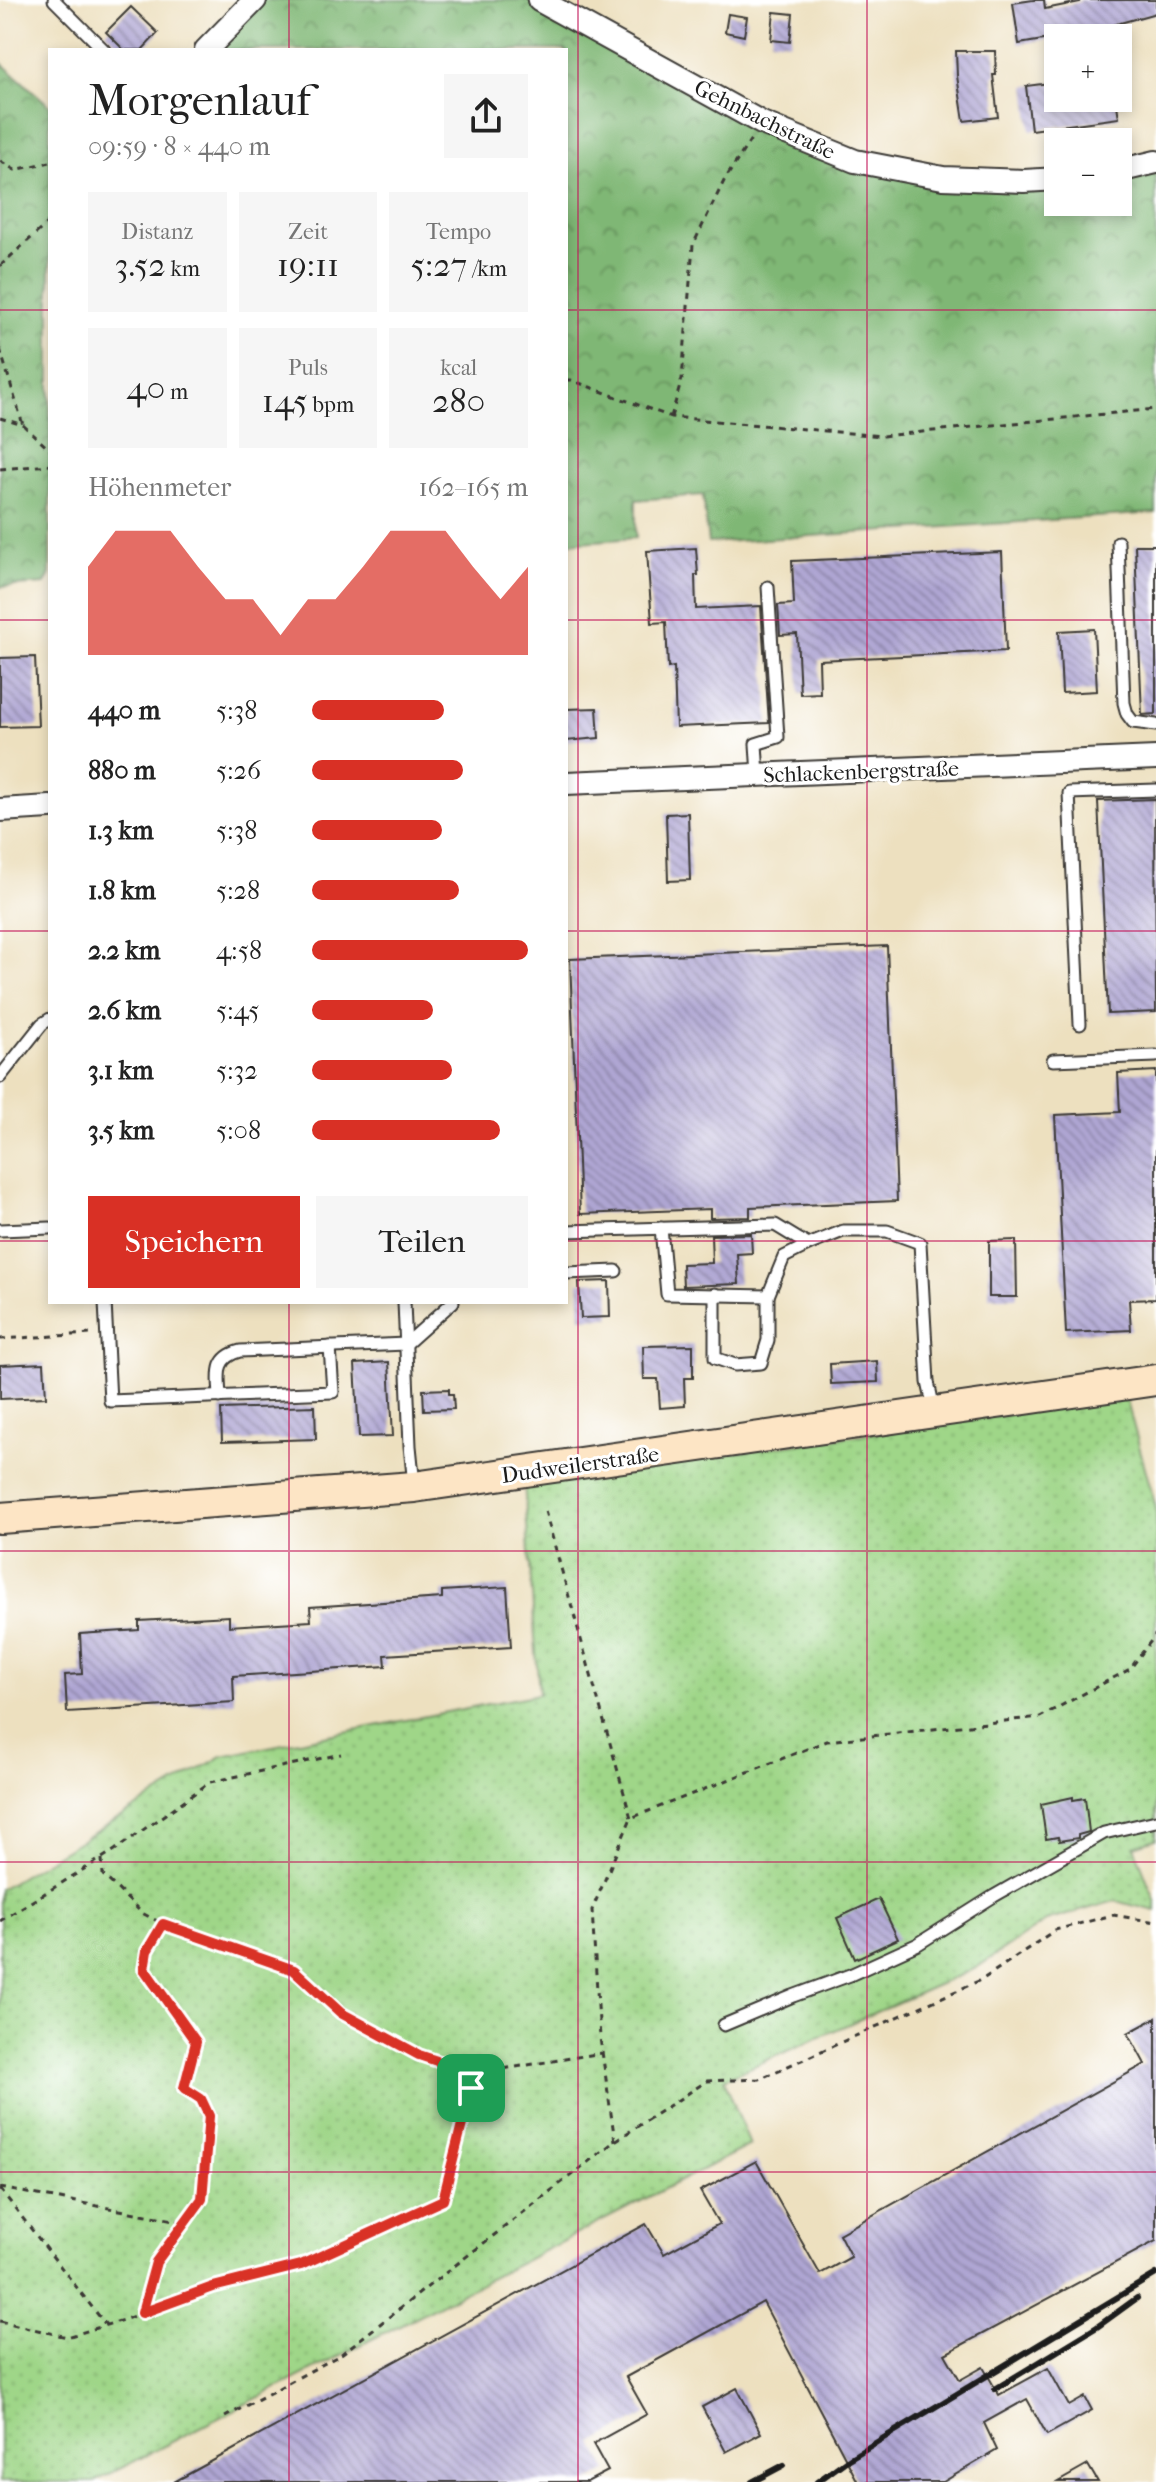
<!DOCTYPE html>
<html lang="de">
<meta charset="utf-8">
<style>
body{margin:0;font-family:"IM FELL French Canon",serif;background:#f6f6f6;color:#222;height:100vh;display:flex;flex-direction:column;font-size:30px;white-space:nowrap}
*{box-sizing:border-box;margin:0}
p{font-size:26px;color:#767676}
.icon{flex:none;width:44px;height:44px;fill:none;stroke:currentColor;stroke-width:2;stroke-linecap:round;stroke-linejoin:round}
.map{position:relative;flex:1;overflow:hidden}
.drawer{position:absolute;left:48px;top:48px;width:520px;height:1256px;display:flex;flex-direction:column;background:#fff;border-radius:0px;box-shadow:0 4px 12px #0003}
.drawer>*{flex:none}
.controls{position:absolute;left:1044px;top:24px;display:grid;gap:16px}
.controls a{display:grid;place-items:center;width:88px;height:88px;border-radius:0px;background:#fff;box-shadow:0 4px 12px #0003;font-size:40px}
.pin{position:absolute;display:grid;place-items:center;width:68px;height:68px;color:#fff;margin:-34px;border-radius:16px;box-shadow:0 4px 12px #0006}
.round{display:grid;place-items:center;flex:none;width:84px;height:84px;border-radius:0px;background:#f6f6f6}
.head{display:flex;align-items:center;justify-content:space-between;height:136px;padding:0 40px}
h1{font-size:44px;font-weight:600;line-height:60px}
.stats{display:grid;grid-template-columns:repeat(3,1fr);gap:12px;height:136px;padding:8px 40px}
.stats div{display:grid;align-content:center;border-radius:0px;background:#f6f6f6;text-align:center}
.stats b{font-size:34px;font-weight:600}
.stats small{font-size:22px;font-weight:400}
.stats p{font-size:22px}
.chart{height:224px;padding:16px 40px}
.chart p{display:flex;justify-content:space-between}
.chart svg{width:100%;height:144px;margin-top:8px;fill:#d93025;opacity:.7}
.primary-button{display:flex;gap:16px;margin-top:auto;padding:16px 40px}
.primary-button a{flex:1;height:92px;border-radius:0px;background:#d93025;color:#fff;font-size:32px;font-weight:600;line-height:92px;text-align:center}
.primary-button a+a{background:#f6f6f6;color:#222}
ul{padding:0 40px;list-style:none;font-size:26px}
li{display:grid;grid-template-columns:128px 96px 1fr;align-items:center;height:60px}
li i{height:20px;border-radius:10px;background:#d93025}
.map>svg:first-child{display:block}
.forest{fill:url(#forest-crowns);stroke:#4e6a48;stroke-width:2}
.park{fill:url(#park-dots);stroke:#5e7952;stroke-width:2}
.building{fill:url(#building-back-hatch)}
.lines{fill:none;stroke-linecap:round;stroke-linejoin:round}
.service-casing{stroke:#3b3934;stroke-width:15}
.minor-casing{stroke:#3b3934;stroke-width:26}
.secondary-casing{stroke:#3b3934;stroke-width:34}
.path{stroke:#3b3934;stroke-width:3;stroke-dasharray:6 6;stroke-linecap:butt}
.service{stroke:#fff;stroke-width:11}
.minor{stroke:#fff;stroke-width:22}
.secondary{stroke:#fde5c5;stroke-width:30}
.rail{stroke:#1c1c1c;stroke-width:6}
.route-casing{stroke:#fff;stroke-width:16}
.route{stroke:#d93025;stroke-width:10}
.grid{fill:none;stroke:#c2185b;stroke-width:2;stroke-opacity:0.55}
.labels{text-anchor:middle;stroke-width:6;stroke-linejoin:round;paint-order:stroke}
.street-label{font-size:22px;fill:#1c1c1c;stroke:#fff}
</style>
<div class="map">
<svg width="1156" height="2482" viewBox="0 0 1156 2482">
<defs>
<pattern id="forest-crowns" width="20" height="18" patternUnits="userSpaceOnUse" patternTransform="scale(2)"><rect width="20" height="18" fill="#7fb774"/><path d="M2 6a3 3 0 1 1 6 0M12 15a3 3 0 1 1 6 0" fill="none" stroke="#67945e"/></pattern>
<pattern id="park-dots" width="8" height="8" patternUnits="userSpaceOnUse" patternTransform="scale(2)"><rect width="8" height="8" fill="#9fd688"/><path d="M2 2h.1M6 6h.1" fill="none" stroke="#88b775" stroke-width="1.8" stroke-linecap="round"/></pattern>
<pattern id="building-back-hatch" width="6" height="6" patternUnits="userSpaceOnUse" patternTransform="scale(2)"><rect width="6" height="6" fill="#afa6d3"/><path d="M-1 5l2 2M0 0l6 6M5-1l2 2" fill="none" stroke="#8e86aa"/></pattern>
</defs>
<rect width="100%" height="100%" fill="#fff"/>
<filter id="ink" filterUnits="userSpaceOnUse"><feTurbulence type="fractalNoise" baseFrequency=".0125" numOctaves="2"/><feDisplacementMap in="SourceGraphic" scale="16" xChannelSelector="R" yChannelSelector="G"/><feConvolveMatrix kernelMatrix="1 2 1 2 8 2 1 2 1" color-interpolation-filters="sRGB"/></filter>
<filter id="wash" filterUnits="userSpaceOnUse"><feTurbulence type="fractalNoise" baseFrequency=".006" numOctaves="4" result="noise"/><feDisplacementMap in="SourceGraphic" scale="32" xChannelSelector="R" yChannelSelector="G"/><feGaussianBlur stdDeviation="1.8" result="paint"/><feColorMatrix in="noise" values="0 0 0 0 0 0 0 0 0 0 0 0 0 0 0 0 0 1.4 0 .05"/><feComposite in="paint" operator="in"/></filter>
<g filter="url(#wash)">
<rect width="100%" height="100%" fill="#ede0bf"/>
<g class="forest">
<polygon points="260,0 530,0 854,165 1058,181 1058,202 1118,202 1118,173 1156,165 1156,513 708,543 703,495 636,500 636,538 566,543 566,50 210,50"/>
<polygon points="0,62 50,106 50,574 45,584 0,587"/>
</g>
<polygon class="park" points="1126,1398 1156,1508 1156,1839 1134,1846 1156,1903 1156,1911 1115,1901 1046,1921 976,1968 724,2079 750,2145 94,2482 0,2482 0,1889 222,1756 539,1694 524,1482"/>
<g id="blocks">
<g class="building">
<polygon points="1033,0 1044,0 1045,9 1080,2 1079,0 1156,0 1156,13 1113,25 1114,28 1019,44 1013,3"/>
<polygon points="131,7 158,33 142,50 124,50 106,32"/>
<polygon points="774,12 793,14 790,42 771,40"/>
<polygon points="728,14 747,17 744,36 725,32"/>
<polygon points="956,51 995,51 996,75 993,75 998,117 964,121 957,76"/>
<polygon points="1058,82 1058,98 1116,98 1119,118 1031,130 1026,86"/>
<polygon points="1135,545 1156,545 1156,714 1142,715"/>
<polygon points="696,548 698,575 695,575 696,609 761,606 769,723 676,727 674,667 668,668 666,622 652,623 647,551"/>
<polygon points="1002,552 1006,651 819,660 820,693 800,694 797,634 780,635 778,605 794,604 792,561"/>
<polygon points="1094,629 1097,691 1062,693 1059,631"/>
<polygon points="35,657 38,726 0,727 0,658"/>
<polygon points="597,708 599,738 566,741 566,709"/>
<polygon points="1155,799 1156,1012 1108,1014 1098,801"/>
<polygon points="688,813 690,880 668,881 666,814"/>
<polygon points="887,946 897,1201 750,1207 750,1217 710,1218 710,1209 580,1214 570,959"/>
<polygon points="1156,1071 1156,1299 1129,1300 1131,1330 1066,1333 1055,1115 1120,1112 1118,1073"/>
<polygon points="751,1234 752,1253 737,1254 739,1284 683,1286 682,1264 712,1263 711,1235"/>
<polygon points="1016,1240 1017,1297 989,1297 989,1241"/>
<polygon points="609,1281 610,1317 581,1318 579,1282"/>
<polygon points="693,1345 693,1378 684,1378 685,1406 660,1408 658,1379 644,1379 643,1346"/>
<polygon points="877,1361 878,1382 831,1384 830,1364"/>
<polygon points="389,1362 393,1436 359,1437 355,1364"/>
<polygon points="44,1363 46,1397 0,1399 0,1365"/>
<polygon points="449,1389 449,1394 453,1394 454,1409 424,1410 423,1390"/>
<polygon points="315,1406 316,1439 222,1442 221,1409"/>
<polygon points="507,1587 511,1647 385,1655 386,1666 233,1676 234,1702 67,1712 65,1675 82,1674 80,1634 139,1630 139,1621 229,1616 229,1626 311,1621 310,1607 442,1598 442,1591"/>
<polygon points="1073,1797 1073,1800 1085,1798 1089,1832 1078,1835 1078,1838 1059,1841 1058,1837 1046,1839 1041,1804"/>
<polygon points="879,1899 898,1939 855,1959 837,1918"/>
<polygon points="1156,2018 1156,2241 945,2354 960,2380 983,2367 999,2395 1048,2368 1069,2406 1085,2397 1092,2410 1047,2435 1027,2399 984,2423 997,2450 943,2482 858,2482 763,2302 626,2377 647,2414 593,2444 608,2471 587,2482 174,2482 646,2224 664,2254 719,2224 700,2191 756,2161 820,2274 851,2257 839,2234 1145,2064 1128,2033"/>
<polygon points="737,2388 761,2433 726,2452 702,2407"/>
<polygon points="1088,2465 1098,2482 1058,2482"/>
</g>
</g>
</g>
<g filter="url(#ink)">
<use href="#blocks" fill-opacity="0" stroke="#3b3934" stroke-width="2"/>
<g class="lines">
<g class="service-casing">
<g id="service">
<polyline points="54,0 104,50"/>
<polyline points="1118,542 1124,703 1127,714 1133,722 1156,725"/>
<polyline points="758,775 756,744 778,737 768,587"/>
<polyline points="1080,1024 1069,793 1156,790"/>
<polyline points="1053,1060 1156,1056"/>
<polyline points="0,1077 42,1024 50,1019"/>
<polyline points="661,1228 667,1294 768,1296"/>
<polyline points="0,1230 50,1228"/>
<polyline points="566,1231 775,1225 808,1245 843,1231 887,1231 920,1243 928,1382 934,1409"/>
<polyline points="566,1273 616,1271"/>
<polyline points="715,1294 715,1358 735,1365 761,1363 768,1340 768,1296 784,1257 808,1245"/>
<polyline points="105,1302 110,1401 333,1392 330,1347"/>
<polyline points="404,1302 410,1446 414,1485"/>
<path d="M220,1397C219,1375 214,1358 240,1351L406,1344L453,1302"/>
<polyline points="724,2025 793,1996 850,1975 918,1944 994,1896 1104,1833 1156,1821"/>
</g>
</g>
<g class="minor-casing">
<g id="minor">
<polyline points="539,0 762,123 855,161 943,178 1024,181 1058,179"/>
<polyline points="206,50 255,0"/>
<polyline points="1118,171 1156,162"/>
<polyline points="566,783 1156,758"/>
<polyline points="0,810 50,807"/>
</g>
</g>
<g class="secondary-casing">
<polyline id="secondary" points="0,1518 414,1487 1156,1380"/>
</g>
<g class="path">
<polyline points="0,161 15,170 50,162"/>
<polyline points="0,266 50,221"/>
<polyline points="0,349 23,425"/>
<polyline points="566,380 571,380 671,417 882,436 1156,409"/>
<polyline points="671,417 682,379 693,245 724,181 751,139"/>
<polyline points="0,418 23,425 50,450"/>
<polyline points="0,469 50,465"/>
<polyline points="0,1339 92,1334"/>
<polyline points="545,1511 631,1818"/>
<polyline points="102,1859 103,1875 142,1913 163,1924 294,1970 341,2013 419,2055 455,2067 471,2088"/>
<polyline points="0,1921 115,1850 210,1782 341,1754"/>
<polyline points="615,2141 600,2038 592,1910 631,1818 827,1741 1040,1717 1130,1669 1156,1634"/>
<polyline points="0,2188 185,2222"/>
<polyline points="0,2189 106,2325"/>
<polyline points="142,2313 156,2262 202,2199 209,2116 201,2099 184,2088 196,2042 144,1969 147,1951 163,1924"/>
<polyline points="0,2321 67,2337 126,2319 213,2287 301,2265 443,2200 471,2088 503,2069 602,2053"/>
<polyline points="225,2417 340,2355 615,2141 707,2081 759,2079 983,1979 1055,1930 1113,1915 1156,1922"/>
</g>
<use href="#service" class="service"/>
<use href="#minor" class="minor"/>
<use href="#secondary" class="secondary"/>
<g class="rail">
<polyline points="995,2389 1097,2327 1137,2298"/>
<polyline points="752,2482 784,2465"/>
<polyline points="817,2482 847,2460 1156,2274"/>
</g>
</g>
</g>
<g class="lines" filter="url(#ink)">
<g class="route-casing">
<polygon id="route" points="163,1924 294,1970 341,2013 419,2055 455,2067 471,2088 443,2200 301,2265 213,2287 142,2313 156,2262 202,2199 209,2116 201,2099 184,2088 196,2042 144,1969 147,1951"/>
</g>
<use href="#route" class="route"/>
</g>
<path class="grid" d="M289,0V50M578,0V2482M867,0V2482M0,310H50M566,310H1156M0,620H50M566,620H1156M0,931H50M566,931H1156M0,1241H50M566,1241H1156M289,1302V2482M0,1551H1156M0,1862H1156M0,2172H1156"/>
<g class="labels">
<g class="street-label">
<text transform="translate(765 119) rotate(26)" y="8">Gehnbachstraße</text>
<text transform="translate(861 771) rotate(-2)" y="8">Schlackenbergstraße</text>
<text transform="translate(580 1464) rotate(-8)" y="8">Dudweilerstraße</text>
</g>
</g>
</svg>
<div class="controls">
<a>+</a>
<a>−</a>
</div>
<div class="pin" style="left:471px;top:2088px;background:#1e9e55"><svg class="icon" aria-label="arrive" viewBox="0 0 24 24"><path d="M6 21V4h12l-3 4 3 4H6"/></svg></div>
<section class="drawer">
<div class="head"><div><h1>Morgenlauf</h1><p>09:59 · 8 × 440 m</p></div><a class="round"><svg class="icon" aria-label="share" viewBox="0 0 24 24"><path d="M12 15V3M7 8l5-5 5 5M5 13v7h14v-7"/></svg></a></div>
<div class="stats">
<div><p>Distanz</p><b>3.52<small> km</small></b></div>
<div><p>Zeit</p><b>19:11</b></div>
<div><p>Tempo</p><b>5:27<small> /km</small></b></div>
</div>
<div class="stats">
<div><b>40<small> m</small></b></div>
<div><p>Puls</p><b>145<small> bpm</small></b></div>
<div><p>kcal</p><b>280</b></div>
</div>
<div class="chart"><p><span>Höhenmeter</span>162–165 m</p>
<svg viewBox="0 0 160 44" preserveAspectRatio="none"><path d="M0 44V17L10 6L20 6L30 6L40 17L50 27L60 27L70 38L80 27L90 27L100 17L110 6L120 6L130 6L140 17L150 27L160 17V44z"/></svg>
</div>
<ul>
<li><b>440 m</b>5:38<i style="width:61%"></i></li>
<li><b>880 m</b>5:26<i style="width:70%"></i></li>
<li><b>1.3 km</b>5:38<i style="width:60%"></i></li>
<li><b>1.8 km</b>5:28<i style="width:68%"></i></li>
<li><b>2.2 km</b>4:58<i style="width:100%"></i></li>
<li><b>2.6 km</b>5:45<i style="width:56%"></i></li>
<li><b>3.1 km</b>5:32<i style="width:65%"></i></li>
<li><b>3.5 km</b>5:08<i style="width:87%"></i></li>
</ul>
<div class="primary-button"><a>Speichern</a><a>Teilen</a></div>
</section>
</div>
